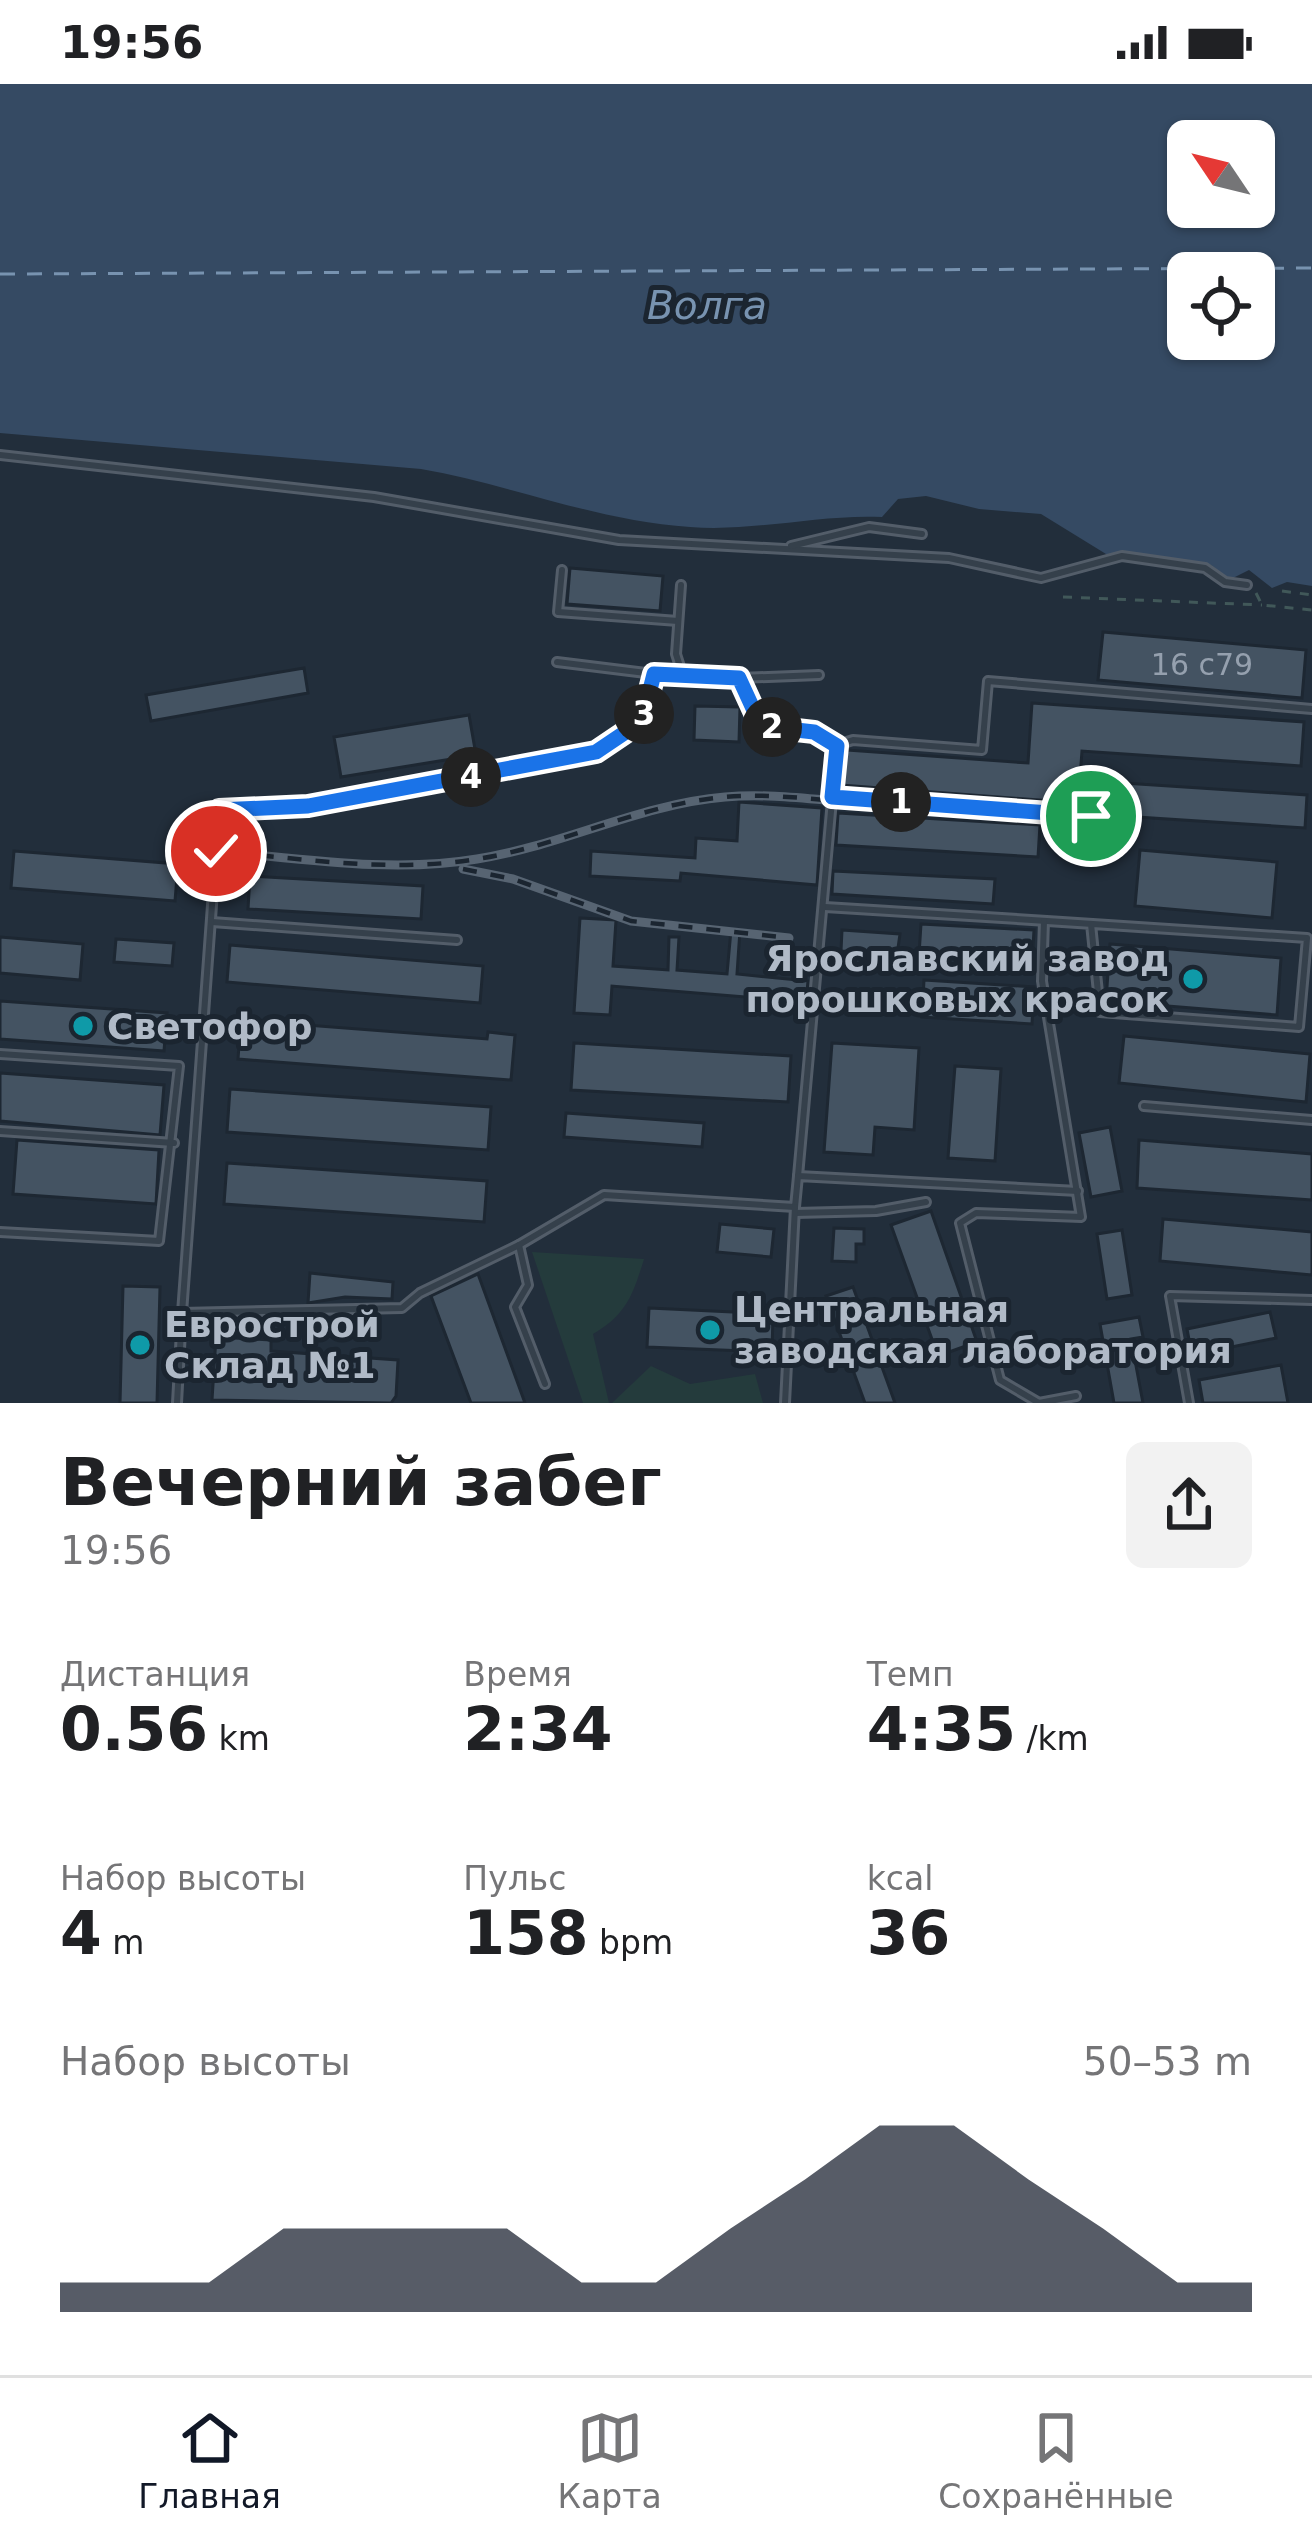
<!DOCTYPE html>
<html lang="ru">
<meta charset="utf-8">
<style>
body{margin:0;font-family:"DejaVu Sans",sans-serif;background:#f2f2f2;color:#202124;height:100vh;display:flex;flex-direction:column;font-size:45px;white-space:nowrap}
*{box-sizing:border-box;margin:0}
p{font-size:39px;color:#757577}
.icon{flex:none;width:66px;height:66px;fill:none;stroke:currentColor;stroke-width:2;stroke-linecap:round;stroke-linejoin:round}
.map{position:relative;height:1319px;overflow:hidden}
.details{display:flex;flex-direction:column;background:#fff;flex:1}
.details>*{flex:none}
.needle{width:78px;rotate:305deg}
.tools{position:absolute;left:1167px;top:36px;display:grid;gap:24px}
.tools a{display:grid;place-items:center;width:108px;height:108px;border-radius:18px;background:#fff;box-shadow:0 3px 9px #0004;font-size:60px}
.pin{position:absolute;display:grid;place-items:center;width:102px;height:102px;color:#fff;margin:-51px;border:6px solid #fff;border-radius:50%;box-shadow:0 3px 12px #0007}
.km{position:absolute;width:60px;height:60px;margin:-30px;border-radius:50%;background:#222;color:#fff;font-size:33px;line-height:60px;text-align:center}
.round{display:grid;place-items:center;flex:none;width:126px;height:126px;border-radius:18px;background:#f2f2f2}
.overview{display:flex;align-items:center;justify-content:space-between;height:204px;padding:0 60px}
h1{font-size:66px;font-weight:800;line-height:90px}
.stats{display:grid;grid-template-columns:repeat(3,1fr);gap:18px;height:204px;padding:12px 60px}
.stats div{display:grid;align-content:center}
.stats b{font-size:60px;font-weight:800}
.stats small{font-size:33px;font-weight:400}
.stats p{font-size:33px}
.chart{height:336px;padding:24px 60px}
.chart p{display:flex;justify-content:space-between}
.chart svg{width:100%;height:216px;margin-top:12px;fill:#111827;opacity:.7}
.status{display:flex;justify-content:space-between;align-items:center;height:84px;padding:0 60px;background:#fff;direction:ltr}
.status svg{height:33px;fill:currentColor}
.menu{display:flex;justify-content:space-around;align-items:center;height:168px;border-top:3px solid #e0e0e0;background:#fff;font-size:33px;color:#757577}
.menu a{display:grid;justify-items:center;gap:6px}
.menu .current{color:#111827}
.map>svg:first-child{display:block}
.green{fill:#243b3c}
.water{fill:#354a63;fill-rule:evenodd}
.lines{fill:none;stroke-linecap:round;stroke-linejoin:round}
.ferry{stroke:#7893b0;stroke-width:3;stroke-dasharray:15 12;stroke-linecap:butt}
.building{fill:#445362;stroke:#1d2732;stroke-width:3}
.service-casing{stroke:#535d69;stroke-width:12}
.path{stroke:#415859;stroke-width:3;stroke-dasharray:9 9;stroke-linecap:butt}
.service{stroke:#35404b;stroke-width:6}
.rail-casing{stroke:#576472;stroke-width:9}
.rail{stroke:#1b2530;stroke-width:4.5;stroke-dasharray:14;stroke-linecap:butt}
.route-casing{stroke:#fff;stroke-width:24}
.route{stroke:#1a73e8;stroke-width:15}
.culture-dot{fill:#0f9aa8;stroke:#1b2530;stroke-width:4.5}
.labels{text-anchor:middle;stroke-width:10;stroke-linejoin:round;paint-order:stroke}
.number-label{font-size:30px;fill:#95a0ae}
.poi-label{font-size:36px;font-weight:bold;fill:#b0bac7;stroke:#1b2530;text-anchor:start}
.water-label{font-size:39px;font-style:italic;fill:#7893b0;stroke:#1b2530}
</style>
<div class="status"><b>19:56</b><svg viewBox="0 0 49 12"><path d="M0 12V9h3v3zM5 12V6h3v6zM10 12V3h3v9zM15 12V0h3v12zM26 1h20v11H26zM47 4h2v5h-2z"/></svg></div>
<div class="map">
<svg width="1312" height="1319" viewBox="0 0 1312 1319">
<rect width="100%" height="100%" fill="#222e3b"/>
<g class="green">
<path d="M532,1168L644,1175C633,1211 626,1231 593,1250L609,1319H583Z"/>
<polygon points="651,1282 690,1300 755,1290 763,1319 612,1319"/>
</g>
<path class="water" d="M0,0H1312V502L1287,498L1272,504L1249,486L1229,496L1211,481L1106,470L1041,430L979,425L926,412L898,415L882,433C819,430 755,448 690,443C597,437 512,401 421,385L0,349ZM1188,57H1254V123H1188ZM1188,189H1254V255H1188Z"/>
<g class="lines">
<polyline class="ferry" points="0,190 1312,184"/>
</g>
<g class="building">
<polygon points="570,484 663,492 660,527 567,520"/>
<polygon points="1103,548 1306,566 1302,614 1098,596"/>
<polygon points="304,584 308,609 151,637 146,611"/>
<polygon points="1032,619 1304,638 1301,682 1082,667 1078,719 841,701 847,666 1028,679"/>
<polygon points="695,622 740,623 739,658 694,656"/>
<polygon points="469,631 476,671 341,693 334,653"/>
<polygon points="1108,698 1307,711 1305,744 1106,731"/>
<polygon points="739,718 822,724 817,801 681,789 680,797 590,792 591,767 695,774 696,754 737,757"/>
<polygon points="838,729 1040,741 1038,773 836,761"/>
<polygon points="1140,766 1277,778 1272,834 1135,822"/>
<polygon points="14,767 178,780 175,817 11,804"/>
<polygon points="833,787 995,795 993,820 832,810"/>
<polygon points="250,792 423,802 421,835 248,825"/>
<polygon points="580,834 616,836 613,882 668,886 669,853 679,853 677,886 727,890 731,846 740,846 737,890 808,897 806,918 612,902 610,931 574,929"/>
<polygon points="921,840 1034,846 1032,879 919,871"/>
<polygon points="842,846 900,850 897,871 841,867"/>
<polygon points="0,853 83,860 80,896 0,889"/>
<polygon points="116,855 174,859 172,882 114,878"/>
<polygon points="1110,860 1281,874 1277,931 1106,917"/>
<polygon points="230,861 483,882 480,919 227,898"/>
<polygon points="924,896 1034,903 1032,940 922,933"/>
<polygon points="0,917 167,929 164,967 0,955"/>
<polygon points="241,936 487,955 488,948 515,951 511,996 238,975"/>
<polygon points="1124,952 1310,970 1306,1018 1119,999"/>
<polygon points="574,959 791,972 788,1018 571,1006"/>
<polygon points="832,959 919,964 914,1046 875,1043 873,1071 824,1068"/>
<polygon points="955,982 1001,985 995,1077 948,1074"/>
<polygon points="0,989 164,1001 160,1051 0,1037"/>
<polygon points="230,1005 491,1023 488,1066 227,1048"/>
<polygon points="566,1029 704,1039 702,1063 564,1053"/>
<polygon points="1110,1043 1122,1107 1091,1113 1079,1049"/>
<polygon points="17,1056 159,1066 156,1120 13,1110"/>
<polygon points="1139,1056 1312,1070 1312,1116 1137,1104"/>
<polygon points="227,1079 487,1097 484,1138 224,1120"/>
<polygon points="931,1127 977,1258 938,1272 891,1141"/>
<polygon points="1163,1135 1312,1148 1312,1191 1160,1177"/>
<polygon points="720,1140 774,1145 771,1173 717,1168"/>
<polygon points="834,1144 864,1145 864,1160 856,1160 856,1178 832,1177"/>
<polygon points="1122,1146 1132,1211 1107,1215 1097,1150"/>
<polygon points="310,1189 393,1198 392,1215 345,1213 308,1219"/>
<polygon points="478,1190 525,1319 471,1319 431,1212"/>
<polygon points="123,1202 160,1203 157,1319 120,1319"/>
<polygon points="853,1203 895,1319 865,1319 826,1212"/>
<polygon points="649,1224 773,1230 772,1268 647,1263"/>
<polygon points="1270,1228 1276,1254 1192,1271 1187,1245"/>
<polygon points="1139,1233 1143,1253 1131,1255 1143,1319 1114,1319 1100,1240"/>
<polygon points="216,1253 271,1256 271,1267 398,1276 396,1312 391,1319 212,1316"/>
<polygon points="1281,1281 1288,1319 1203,1319 1199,1296"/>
</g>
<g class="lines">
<g class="service-casing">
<g id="service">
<polyline points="0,371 374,413 619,456 949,474 1041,494 1122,472 1205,484 1225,498 1247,501"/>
<polyline points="791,462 869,443 922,450"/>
<polyline points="562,486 558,528 678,537"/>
<polyline points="681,501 676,570 683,592"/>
<polyline points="557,578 654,590"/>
<polyline points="739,594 819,591"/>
<polyline points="837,661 853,656 982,666 988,597 1312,625"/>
<polyline points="833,713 1091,732"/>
<path d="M825,823C986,833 1146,843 1307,854L1299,943L1100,928L1091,840"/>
<polyline points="1044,837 1042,897 1081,1133 976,1129 960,1139 1000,1296 1039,1319 1076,1312"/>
<polyline points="212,838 457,856"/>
<polyline points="0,970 179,982 159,1157 0,1148"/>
<polyline points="1144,1022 1312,1036"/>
<polyline points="0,1047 174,1059"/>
<polyline points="795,1129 876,1127 926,1118"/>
<polyline points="519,1161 528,1201 515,1223 545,1300"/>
<polyline points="182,1229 219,726 309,721 596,669 642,637 654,590 739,594 761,642 814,648 837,661 798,1092"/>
<polyline points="177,1319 182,1229 402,1224 420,1209 519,1161 604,1111 795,1123 798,1092 1078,1107"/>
<polyline points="785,1319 795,1123"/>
<polyline points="1189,1319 1170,1212 1312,1216"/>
</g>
</g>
<g class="path">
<polyline points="1282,507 1312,511"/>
<polyline points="1256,509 1262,521 1312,526"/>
<polyline points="1063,513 1262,521"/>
</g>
<use href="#service" class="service"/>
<g class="rail-casing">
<g id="rail">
<path d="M204,766C293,773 388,790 477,775C561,762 640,720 725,713C758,710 792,713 825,716"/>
<polyline points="463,785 513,795 631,837 789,854"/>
</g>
</g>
<use href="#rail" class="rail"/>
</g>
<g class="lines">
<g class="route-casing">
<polyline id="route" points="216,767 219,726 308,722 596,668 642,637 654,590 739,594 761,642 814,648 837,662 832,713 1091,732"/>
</g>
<use href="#route" class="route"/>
</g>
<g class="culture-dot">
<circle cx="1193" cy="895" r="12"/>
<circle cx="83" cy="942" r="12"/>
<circle cx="710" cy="1246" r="12"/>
<circle cx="140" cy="1261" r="12"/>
</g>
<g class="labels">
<g class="number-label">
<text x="1202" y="591">16 с79</text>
</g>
<g class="poi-label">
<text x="1169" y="887" text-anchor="end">Ярославский завод<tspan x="1169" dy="41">порошковых красок</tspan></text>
<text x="107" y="955">Светофор</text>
<text x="734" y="1238">Центральная<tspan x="734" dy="41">заводская лаборатория</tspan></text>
<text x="164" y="1253">Еврострой<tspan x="164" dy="41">Склад №1</tspan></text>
</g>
<g class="water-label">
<text x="707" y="235">Волга</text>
</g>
</g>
</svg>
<div class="tools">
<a><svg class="needle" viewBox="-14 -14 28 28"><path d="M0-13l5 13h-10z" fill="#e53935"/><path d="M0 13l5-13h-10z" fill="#757577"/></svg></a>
<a><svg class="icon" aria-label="locate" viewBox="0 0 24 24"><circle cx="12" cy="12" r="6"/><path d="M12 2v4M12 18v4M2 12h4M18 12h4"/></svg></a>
</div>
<div class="pin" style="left:1091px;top:732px;background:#1e9e55"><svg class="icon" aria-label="arrive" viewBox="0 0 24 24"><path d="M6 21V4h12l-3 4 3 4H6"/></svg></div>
<div class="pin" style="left:216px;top:767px;background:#d93025"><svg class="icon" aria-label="check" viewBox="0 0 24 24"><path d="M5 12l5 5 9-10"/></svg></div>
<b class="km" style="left:901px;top:718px">1</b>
<b class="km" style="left:772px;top:643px">2</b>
<b class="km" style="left:644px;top:630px">3</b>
<b class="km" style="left:471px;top:693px">4</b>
</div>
<section class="details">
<div class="overview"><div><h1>Вечерний забег</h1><p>19:56</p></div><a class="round"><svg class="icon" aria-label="share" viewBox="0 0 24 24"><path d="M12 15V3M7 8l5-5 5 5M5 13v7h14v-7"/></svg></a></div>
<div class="stats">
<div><p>Дистанция</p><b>0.56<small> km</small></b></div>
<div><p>Время</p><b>2:34</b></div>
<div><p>Темп</p><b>4:35<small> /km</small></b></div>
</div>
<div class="stats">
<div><p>Набор высоты</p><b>4<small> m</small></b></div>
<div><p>Пульс</p><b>158<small> bpm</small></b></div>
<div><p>kcal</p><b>36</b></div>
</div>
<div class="chart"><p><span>Набор высоты</span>50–53 m</p>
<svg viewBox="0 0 160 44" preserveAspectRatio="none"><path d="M0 44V38L10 38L20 38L30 27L40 27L50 27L60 27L70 38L80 38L90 27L100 17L110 6L120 6L130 17L140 27L150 38L160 38V44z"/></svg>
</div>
</section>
<nav class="menu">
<a class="current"><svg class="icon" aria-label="home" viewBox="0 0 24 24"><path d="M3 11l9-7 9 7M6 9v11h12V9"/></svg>Главная</a>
<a><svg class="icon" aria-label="map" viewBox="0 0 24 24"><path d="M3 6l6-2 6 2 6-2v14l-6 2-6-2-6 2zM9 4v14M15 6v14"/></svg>Карта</a>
<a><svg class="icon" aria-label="saved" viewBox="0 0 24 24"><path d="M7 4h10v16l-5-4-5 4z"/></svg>Сохранённые</a>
</nav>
